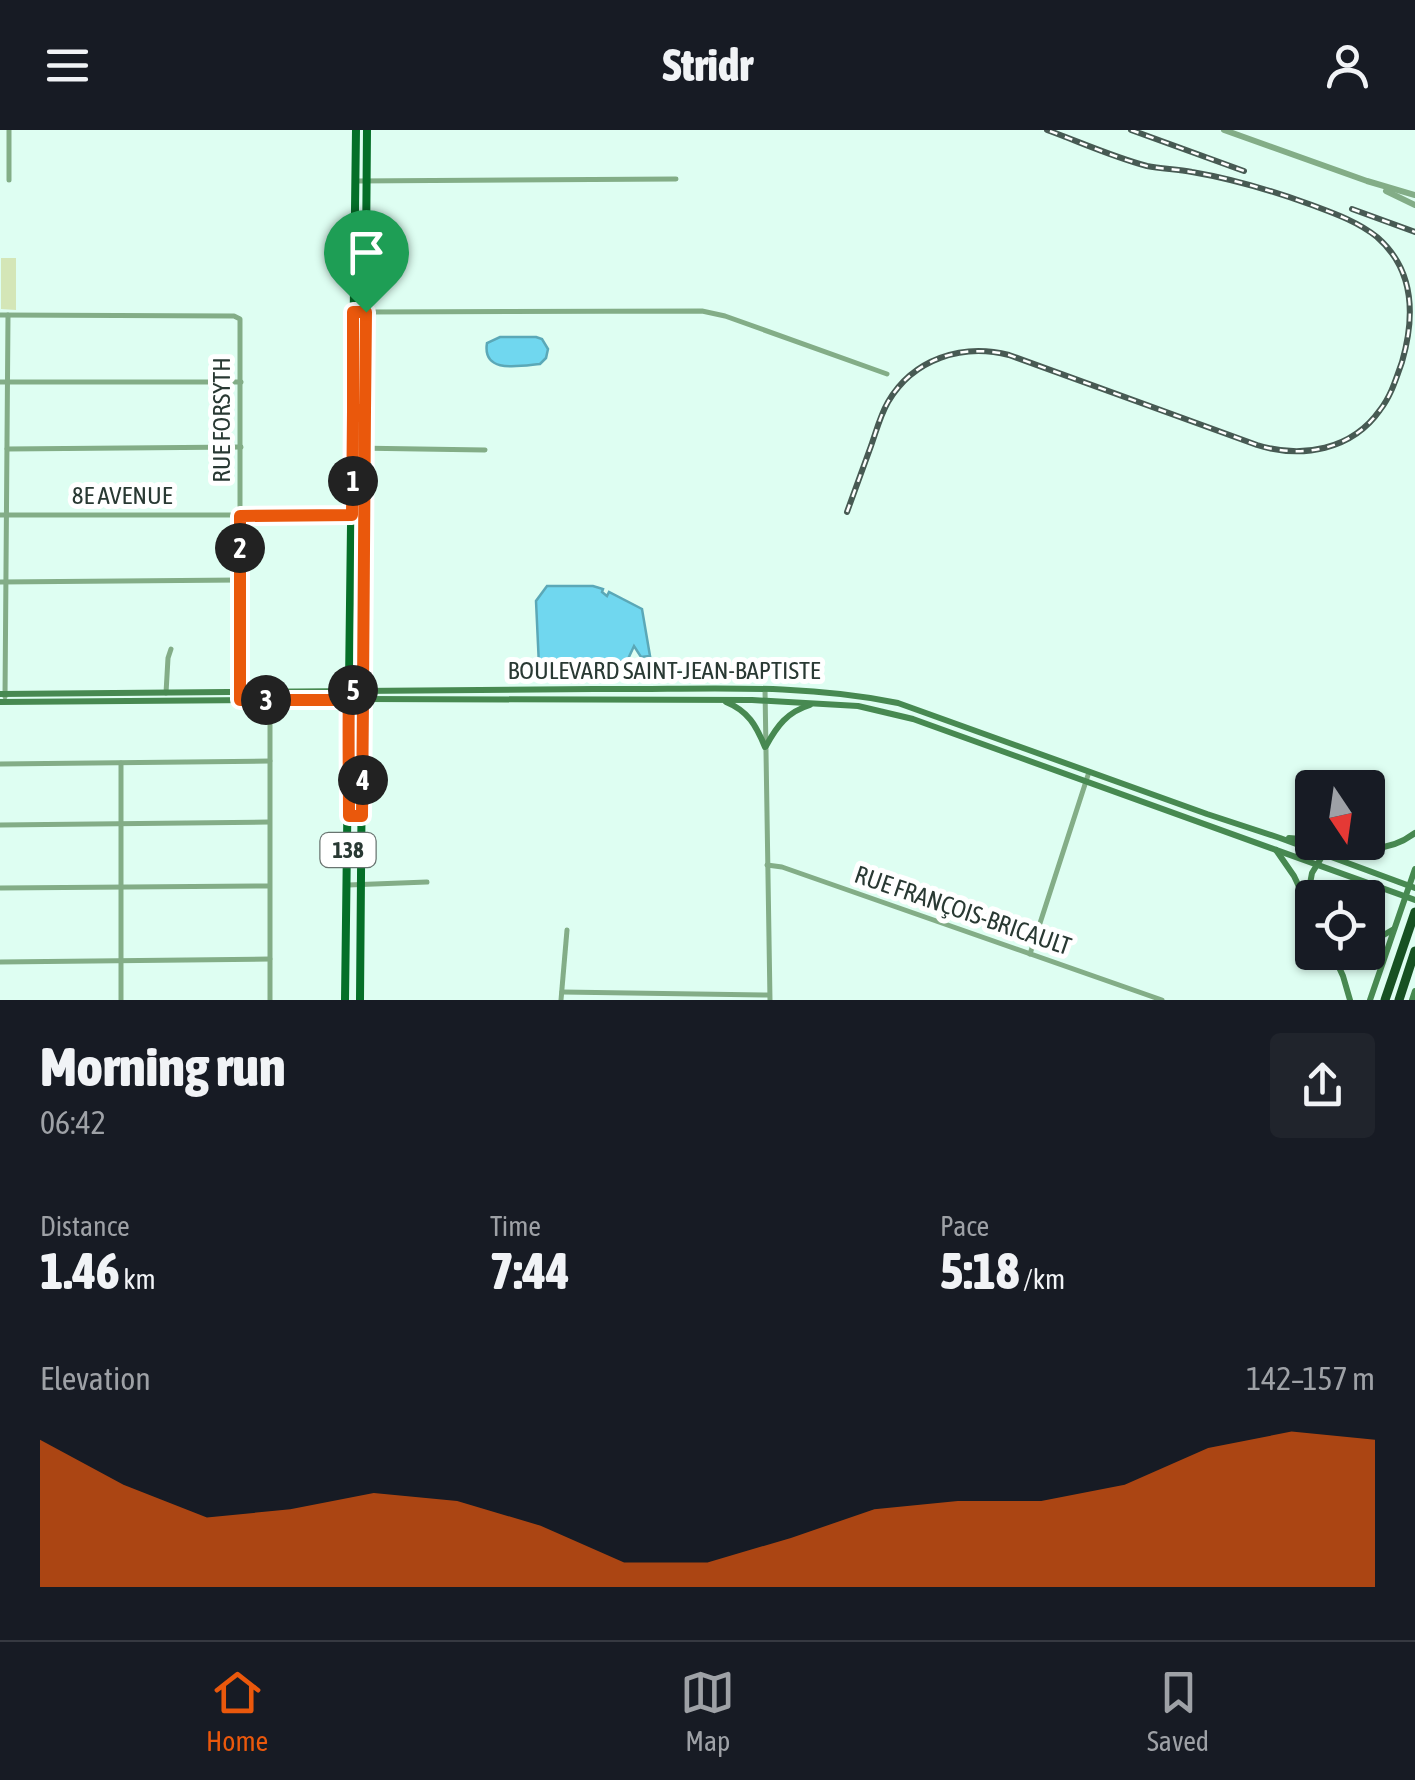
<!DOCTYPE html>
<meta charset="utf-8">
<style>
body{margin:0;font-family:"Asap Condensed",sans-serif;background:#20242c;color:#f1f3f6;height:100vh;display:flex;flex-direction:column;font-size:38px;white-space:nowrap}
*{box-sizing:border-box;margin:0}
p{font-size:32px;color:#9ea1a6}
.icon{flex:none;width:55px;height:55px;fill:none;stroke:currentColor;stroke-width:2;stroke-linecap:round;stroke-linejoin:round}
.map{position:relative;height:870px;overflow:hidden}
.details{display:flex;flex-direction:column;background:#171b24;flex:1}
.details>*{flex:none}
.needle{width:65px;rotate:167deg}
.buttons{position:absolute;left:1295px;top:640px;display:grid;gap:20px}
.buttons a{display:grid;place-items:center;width:90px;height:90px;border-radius:10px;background:#171b24;box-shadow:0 2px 8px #0004;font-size:50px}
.pin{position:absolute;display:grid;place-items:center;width:85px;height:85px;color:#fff;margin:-102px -42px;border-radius:50% 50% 50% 0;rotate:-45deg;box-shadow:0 0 10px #0007}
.pin .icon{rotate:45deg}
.km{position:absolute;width:50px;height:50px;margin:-25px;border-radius:50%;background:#222;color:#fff;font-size:28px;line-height:50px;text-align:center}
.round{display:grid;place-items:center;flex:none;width:105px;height:105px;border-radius:10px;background:#20242c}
.headline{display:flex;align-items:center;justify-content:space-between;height:170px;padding:0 40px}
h1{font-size:55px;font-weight:800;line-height:75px}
.stats{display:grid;grid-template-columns:repeat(3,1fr);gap:15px;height:170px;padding:10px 40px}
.stats div{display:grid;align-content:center}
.stats b{font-size:50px;font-weight:800}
.stats small{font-size:28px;font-weight:400}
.stats p{font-size:28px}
.chart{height:280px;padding:20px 40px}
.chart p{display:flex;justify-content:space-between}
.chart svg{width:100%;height:180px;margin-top:10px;fill:#ea580c;opacity:.7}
header{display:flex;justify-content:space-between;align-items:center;height:130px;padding:0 40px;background:#171b24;font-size:45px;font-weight:800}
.dock{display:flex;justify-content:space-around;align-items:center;height:140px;border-top:2px solid #363941;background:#171b24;font-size:28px;color:#9ea1a6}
.dock a{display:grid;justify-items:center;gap:5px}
.dock .active{color:#ea580c}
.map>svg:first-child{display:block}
.green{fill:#d4e6b7}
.water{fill:#70d7ef;stroke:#5ba8b7;stroke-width:2.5}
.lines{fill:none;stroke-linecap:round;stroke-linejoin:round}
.minor{stroke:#83ad87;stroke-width:5}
.tertiary{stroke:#83ad87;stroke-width:6}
.secondary{stroke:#478951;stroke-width:6}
.primary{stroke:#056f28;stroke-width:8}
.motorway{stroke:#165122;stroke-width:9}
.rail-casing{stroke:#475a53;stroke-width:6}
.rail{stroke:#fff;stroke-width:2.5;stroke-dasharray:8;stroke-linecap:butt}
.route-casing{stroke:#fff;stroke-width:20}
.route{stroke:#ea580c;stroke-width:12}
.labels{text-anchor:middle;stroke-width:10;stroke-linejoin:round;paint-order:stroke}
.shield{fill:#fff;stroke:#697470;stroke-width:2.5}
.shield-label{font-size:22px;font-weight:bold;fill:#293933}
.street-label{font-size:25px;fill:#293933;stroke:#fff}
</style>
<header><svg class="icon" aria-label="menu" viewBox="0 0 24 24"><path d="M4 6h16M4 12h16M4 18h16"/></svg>Stridr<svg class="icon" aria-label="person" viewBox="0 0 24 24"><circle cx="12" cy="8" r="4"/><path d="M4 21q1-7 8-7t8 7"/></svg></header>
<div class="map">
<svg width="1415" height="870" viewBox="0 0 1415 870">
<rect width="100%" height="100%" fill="#defef2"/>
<polygon class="green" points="1,128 16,128 16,180 1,179"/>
<g class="water">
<path d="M536,207L542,209L548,219L546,228L540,234C519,236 482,244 487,213L500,207Z"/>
<polygon points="547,456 593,456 603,459 602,462 607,466 609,462 642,479 650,526 641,527 634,516 628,529 620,532 539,536 536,471"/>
</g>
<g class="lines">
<g class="minor">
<polyline points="9,50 9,0"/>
<polyline points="355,51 676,49"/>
<polyline points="366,182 702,181 725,186 887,244"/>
<polyline points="0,185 234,186 240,189 240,565"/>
<polyline points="0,252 241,252"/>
<polyline points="354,318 485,320"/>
<polyline points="7,319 241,317"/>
<polyline points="0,385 365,385"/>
<polyline points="0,452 240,450"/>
<polyline points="765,559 770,870"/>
<polyline points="166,563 168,528 171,519"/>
<polyline points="5,567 8,185"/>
<polyline points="121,633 121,870"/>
<polyline points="0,634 270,631"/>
<polyline points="0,695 269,692"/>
<polyline points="767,735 782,737 1162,870"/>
<polyline points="348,755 427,752"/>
<polyline points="0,758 269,756"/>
<polyline points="1030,824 1089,642"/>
<polyline points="0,832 270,829"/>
<polyline points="562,862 769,865"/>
<polyline points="270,870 270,570"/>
<polyline points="561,870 567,800"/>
</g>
<g class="tertiary">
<polyline points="1224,0 1367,51 1415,65"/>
<polyline points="1386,61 1415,75"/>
</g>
<g class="secondary">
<path d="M0,564C198,564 396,559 594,559C698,560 796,552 898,573L1207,684L1280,708L1415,758"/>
<polyline points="0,572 363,569 752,570 858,576 913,589 1415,770"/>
<path d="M726,572C748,581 756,595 765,617"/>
<path d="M766,616C777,596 787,582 810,575"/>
<polyline points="1289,708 1312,710"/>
<path d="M1324,712C1358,719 1386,725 1415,703"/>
<polyline points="1276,720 1294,746 1312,784"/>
<polyline points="1336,768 1347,759 1367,753"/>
<polyline points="1307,770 1312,743 1323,725"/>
<polyline points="1368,814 1394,799"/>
<polyline points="1332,822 1343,846 1350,870"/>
<polyline points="1370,870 1415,739"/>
<polyline points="1412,870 1415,861"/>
</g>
<g class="primary">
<polyline points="345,870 356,0"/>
<polyline points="360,870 367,0"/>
</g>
<g class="motorway">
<polyline points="1385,870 1415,782"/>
<polyline points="1399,870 1415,821"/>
</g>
<g class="rail-casing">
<g id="rail">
<polyline points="1131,0 1244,41"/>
<polyline points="1352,79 1415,102"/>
<path d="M847,382C855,360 863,338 871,316C876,302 880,286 888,272C913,229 962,213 1009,225L1257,315C1302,329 1352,320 1380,280C1391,266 1396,249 1402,232C1415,187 1415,140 1377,107C1357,91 1333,83 1309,74C1270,60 1233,49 1192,42C1177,39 1162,39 1147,36C1113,27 1080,12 1047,0"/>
</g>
</g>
<use href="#rail" class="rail"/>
</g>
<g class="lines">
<g class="route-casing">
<path id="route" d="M366,182L365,280L353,281L352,385L240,386V570H348L363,569L362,686H349C349,644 348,602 349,560H363L365,280L353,281V182H366"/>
</g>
<use href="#route" class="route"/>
</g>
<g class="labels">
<rect class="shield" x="320.5" y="703" width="55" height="34" rx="8"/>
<g class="shield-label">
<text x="348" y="728">138</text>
</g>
<g class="street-label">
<text transform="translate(221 290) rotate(-90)" y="9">RUE FORSYTH</text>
<text x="122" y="374">8E AVENUE</text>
<text x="664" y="549">BOULEVARD SAINT-JEAN-BAPTISTE</text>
<text transform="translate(963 780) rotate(19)" y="9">RUE FRANÇOIS-BRICAULT</text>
</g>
</g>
</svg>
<div class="buttons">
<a><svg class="needle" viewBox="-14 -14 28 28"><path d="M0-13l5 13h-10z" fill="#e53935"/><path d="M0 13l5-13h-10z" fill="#9ea1a6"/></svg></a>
<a><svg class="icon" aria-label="locate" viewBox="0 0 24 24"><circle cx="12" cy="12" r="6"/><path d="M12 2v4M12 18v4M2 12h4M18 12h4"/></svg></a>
</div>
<div class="pin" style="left:366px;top:182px;background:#1e9e55"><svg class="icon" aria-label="arrive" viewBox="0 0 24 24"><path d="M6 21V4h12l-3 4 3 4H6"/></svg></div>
<b class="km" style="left:353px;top:351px">1</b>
<b class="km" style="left:240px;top:418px">2</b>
<b class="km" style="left:266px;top:570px">3</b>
<b class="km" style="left:363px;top:650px">4</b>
<b class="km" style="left:353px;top:560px">5</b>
</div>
<section class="details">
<div class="headline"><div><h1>Morning run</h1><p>06:42</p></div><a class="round"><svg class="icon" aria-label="share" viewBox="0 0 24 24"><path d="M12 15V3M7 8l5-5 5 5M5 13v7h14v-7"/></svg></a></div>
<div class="stats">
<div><p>Distance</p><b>1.46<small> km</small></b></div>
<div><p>Time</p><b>7:44</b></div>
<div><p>Pace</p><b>5:18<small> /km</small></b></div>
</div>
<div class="chart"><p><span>Elevation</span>142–157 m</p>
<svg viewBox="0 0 160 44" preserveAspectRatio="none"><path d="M0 44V8L10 19L20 27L30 25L40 21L50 23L60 29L70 38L80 38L90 32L100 25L110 23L120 23L130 19L140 10L150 6L160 8V44z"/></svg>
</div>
</section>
<nav class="dock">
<a class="active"><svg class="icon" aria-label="home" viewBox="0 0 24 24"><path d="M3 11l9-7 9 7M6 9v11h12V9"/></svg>Home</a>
<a><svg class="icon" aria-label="map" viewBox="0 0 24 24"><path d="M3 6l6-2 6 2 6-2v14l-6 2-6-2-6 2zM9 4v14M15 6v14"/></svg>Map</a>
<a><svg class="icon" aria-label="saved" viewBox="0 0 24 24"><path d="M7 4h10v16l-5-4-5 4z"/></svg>Saved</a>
</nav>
